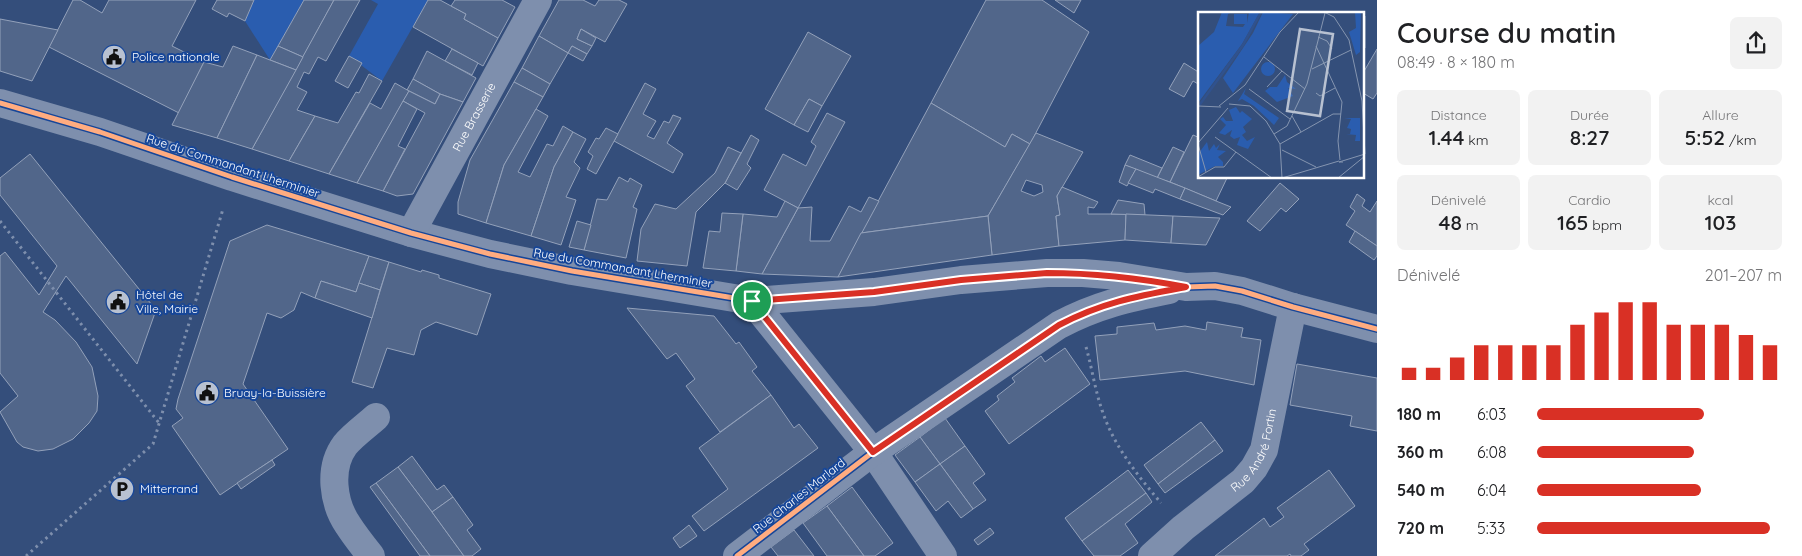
<!DOCTYPE html>
<html lang="fr">
<meta charset="utf-8">
<style>
body{margin:0;font-family:Quicksand,sans-serif;background:#f2f2f2;color:#202124;height:100vh;display:flex;flex-direction:column;font-size:19px;white-space:nowrap}
*{box-sizing:border-box;margin:0}
p{font-size:16px;color:#757577}
.icon{flex:none;width:28px;height:28px;fill:none;stroke:currentColor;stroke-width:2;stroke-linecap:round;stroke-linejoin:round}
.map{position:relative;flex:1;overflow:hidden}
.panel{display:flex;flex-direction:column;background:#fff;width:425px}
.panel>*{flex:none}
.pin{position:absolute;display:grid;place-items:center;width:42px;height:42px;color:#fff;margin:-21px;border:2px solid #fff;border-radius:50%;box-shadow:0 1px 5px #0007}
.round{display:grid;place-items:center;flex:none;width:52px;height:52px;border-radius:8px;background:#f2f2f2}
.overview{display:flex;align-items:center;justify-content:space-between;height:85px;padding:0 20px}
h1{font-size:28px;font-weight:600;line-height:38px}
.stats{display:grid;grid-template-columns:repeat(3,1fr);gap:8px;height:85px;padding:5px 20px}
.stats div{display:grid;align-content:center;border-radius:8px;background:#f2f2f2;text-align:center}
.stats b{font-size:21px;font-weight:600}
.stats small{font-size:14px;font-weight:400}
.stats p{font-size:14px}
.chart{height:140px;padding:10px 20px}
.chart p{display:flex;justify-content:space-between}
.chart svg{width:100%;height:90px;margin-top:5px;stroke:#d93025;stroke-width:6}
ul{padding:0 20px;list-style:none;font-size:16px}
li{display:grid;grid-template-columns:80px 60px 1fr;align-items:center;height:38px}
li i{height:12px;border-radius:6px;background:#d93025}
main{display:flex;flex:1;min-height:0}
.map>svg:first-child{display:block}
.green{fill:#2a5daf}
.building{fill:#51668a;stroke:#93a1ba;fill-rule:evenodd}
.lines{fill:none;stroke-linecap:round;stroke-linejoin:round}
.path{stroke:#7e8fad;stroke-width:3;stroke-dasharray:2.5 4;stroke-linecap:butt}
.minor{stroke:#7e8fad;stroke-width:28}
.cycleway-casing{stroke:#164699;stroke-width:8}
.cycleway{stroke:#ffac80;stroke-width:5}
.route-casing{stroke:#fff;stroke-width:10}
.route{stroke:#d93025;stroke-width:6}
.labels{text-anchor:middle;stroke-width:4;stroke-linejoin:round;paint-order:stroke}
.poi-label{font-size:12px;fill:#fff;stroke:#164699;text-anchor:start}
.street-label{font-size:12px;fill:#fff;stroke:#164699}
.inset-river{fill:none;stroke:#30528e;stroke-width:2.5}
.inset-road{fill:none;stroke:#8595b0;stroke-width:1}
.view{fill:#b8c1d1;fill-opacity:0.15;stroke:#b8c1d1;stroke-width:2.5}
.inset-edge{fill:none;stroke:#fff;stroke-width:2.5}
</style>
<main>
<div class="map">
<svg width="1377" height="556" viewBox="0 0 1377 556">
<rect width="100%" height="100%" fill="#344e7b"/>
<g class="green">
<polygon points="254,0 304,0 270,60 245,21"/>
<polygon points="371,0 428,0 382,81 349,56 378,4"/>
</g>
<g class="building">
<polygon points="73,0 80,0 102,13 109,0 196,0 172,46 204,62 179,113 49,47"/>
<polygon points="217,0 254,0 245,21 229,13 227,17 212,9"/>
<polygon points="304,0 334,0 303,57 278,46"/>
<polygon points="334,0 360,0 326,61 318,57 309,74 304,72 297,87 307,92 297,110 315,116 289,161 252,149"/>
<polygon points="428,0 440,0 451,6 466,14 464,19 498,38 483,66 413,27"/>
<polygon points="455,0 502,0 515,7 498,38 464,19 466,14 451,6"/>
<polygon points="559,0 583,0 595,6 599,0 619,0 627,4 605,42 581,29 577,39 592,46 587,54 572,46 568,53 539,36"/>
<polygon points="986,0 1042,0 1089,32 1030,144 1012,134 1005,147 931,103"/>
<polygon points="1055,0 1081,0 1074,13"/>
<polygon points="0,19 58,30 32,81 0,71"/>
<polygon points="581,29 596,38 592,46 577,39"/>
<polygon points="808,32 851,56 822,106 809,99 794,125 765,109"/>
<polygon points="539,36 568,53 550,84 522,68"/>
<polygon points="233,46 257,55 217,138 172,125 204,62 223,67"/>
<polygon points="278,46 303,57 296,70 270,60"/>
<polygon points="572,46 587,54 583,61 568,53"/>
<polygon points="452,49 478,63 472,75 445,61"/>
<polygon points="1377,49 1377,93 1373,99 1363,93 1363,73"/>
<polygon points="427,51 476,78 463,102 440,94 413,79"/>
<polygon points="257,55 296,70 252,149 217,138"/>
<polygon points="349,56 362,63 348,88 335,81"/>
<polygon points="1184,63 1200,73 1200,85 1193,81 1184,97 1169,89"/>
<polygon points="522,68 550,84 543,97 514,82"/>
<polygon points="369,74 382,81 329,174 289,161 315,116 338,123 356,92 359,93"/>
<polygon points="413,79 440,94 435,104 407,90"/>
<polygon points="514,82 543,97 504,165 486,223 458,214 458,202 470,160"/>
<polygon points="395,83 409,91 357,183 329,174 370,103 381,109"/>
<polygon points="645,83 656,89 643,114 656,121 647,136 654,139 664,121 669,123 673,115 681,118 667,143 683,154 673,173 614,141"/>
<polygon points="409,91 435,104 440,94 463,102 413,194 397,196 383,191 425,113 403,101"/>
<polygon points="809,99 822,106 808,132 794,125"/>
<polygon points="403,101 417,109 398,146 405,149 383,191 357,183"/>
<polygon points="931,103 1005,147 1012,134 1030,144 988,216 861,233"/>
<polygon points="536,109 548,116 518,172 530,177 547,144 553,146 563,126 573,132 554,167 531,236 486,223 504,165"/>
<polygon points="827,113 845,122 798,208 764,190 783,154 806,166 816,146 811,142"/>
<polygon points="606,128 618,134 596,174 587,169 593,156 588,152 596,138 599,139"/>
<polygon points="573,132 586,139 574,162 580,168 566,197 576,200 561,245 531,236 554,167"/>
<path d="M1036,133L1083,152L1057,196L1060,215L1056,216L1059,246L992,255L988,216ZM1026,180L1042,185L1043,192L1034,196L1021,191Z"/>
<polygon points="751,135 759,140 747,164 751,168 737,190 725,183"/>
<polygon points="1193,135 1200,138 1200,178 1227,178 1216,201 1170,182"/>
<polygon points="728,147 741,153 725,183 696,212 687,266 637,261 641,229 655,204 676,209 715,173"/>
<polygon points="1173,147 1184,152 1170,182 1157,178"/>
<polygon points="30,154 156,310 137,364 66,276 43,312 55,320 76,342 92,367 98,396 97,411 89,423 73,439 53,449 38,451 23,447 17,442 0,412 18,396 0,373 0,256 5,252 39,295 57,266 0,195 0,178"/>
<polygon points="1130,155 1162,168 1157,178 1125,165"/>
<polygon points="1125,165 1136,169 1127,186 1119,182"/>
<polygon points="1136,169 1185,188 1180,199 1155,189 1153,193 1128,183"/>
<polygon points="619,177 628,182 630,178 642,185 633,207 637,209 626,258 584,250 597,199 607,200"/>
<polygon points="1280,183 1299,199 1286,212 1281,208 1260,231 1247,221"/>
<polygon points="1062,187 1098,202 1094,208 1088,207 1088,214 1126,214 1125,240 1059,246 1056,216 1060,215 1057,196"/>
<polygon points="1185,188 1216,201 1231,207 1223,215 1180,199"/>
<polygon points="1357,194 1365,200 1362,206 1370,212 1377,201 1377,246 1346,225 1355,211 1350,207"/>
<polygon points="869,197 879,201 838,277 762,274 798,208 812,207 810,241 830,241 849,206 861,212"/>
<polygon points="1118,200 1144,204 1145,215 1111,214"/>
<polygon points="785,201 798,208 762,274 736,271 743,214 777,217"/>
<polygon points="722,213 743,214 736,271 703,268 709,231 720,232"/>
<polygon points="1126,214 1173,216 1171,243 1125,240"/>
<polygon points="988,216 992,255 838,277 861,233"/>
<polygon points="1173,216 1220,218 1206,245 1171,243"/>
<polygon points="577,221 591,225 584,250 569,247"/>
<polygon points="267,225 369,256 356,292 321,281 315,298 301,292 294,310 281,318 267,313 243,384 288,449 220,495 172,426 183,418 176,409 178,399 230,241"/>
<polygon points="1355,231 1377,246 1377,256 1374,260 1349,242"/>
<polygon points="369,256 389,262 380,290 359,283"/>
<polygon points="389,262 421,272 422,270 439,275 439,278 491,294 477,335 436,322 421,330 414,355 387,348 373,388 352,382"/>
<polygon points="321,281 356,292 359,283 380,290 372,318 315,298"/>
<polygon points="627,308 714,316 736,344 739,342 757,367 752,371 771,395 720,432 686,386 695,379 676,353 667,359"/>
<polygon points="1207,322 1243,328 1241,337 1261,340 1254,385 1185,371 1100,380 1095,336 1117,334 1117,327 1154,323 1156,330 1185,326 1206,330"/>
<polygon points="1065,348 1090,384 1009,444 985,411 999,400 997,396 1015,382 1012,378 1041,356 1045,362"/>
<polygon points="1297,364 1377,378 1377,431 1350,426 1352,416 1290,405"/>
<polygon points="771,395 794,428 799,424 818,448 704,531 692,516 728,489 699,448"/>
<polygon points="945,418 965,446 940,464 920,437"/>
<polygon points="1201,422 1215,440 1158,484 1144,465"/>
<polygon points="920,437 940,464 915,482 895,455"/>
<polygon points="1215,440 1223,451 1165,493 1158,484"/>
<polygon points="965,446 985,474 973,483 986,500 973,509 940,464"/>
<polygon points="412,456 437,490 444,485 453,497 432,512 398,467"/>
<polygon points="272,460 275,465 241,489 237,483"/>
<polygon points="940,464 973,509 961,518 948,501 936,511 915,482"/>
<polygon points="398,467 432,512 464,556 430,556 376,483"/>
<polygon points="1128,470 1146,493 1082,541 1065,518"/>
<polygon points="1329,470 1355,506 1304,544 1309,550 1301,556 1291,556 1290,554 1287,556 1215,556 1264,518 1270,527 1284,517 1277,508"/>
<polygon points="376,483 430,556 420,556 370,487"/>
<polygon points="852,487 893,543 875,556 864,556 827,506"/>
<polygon points="1146,493 1152,502 1125,524 1138,543 1120,556 1094,556 1082,541"/>
<polygon points="453,497 473,525 467,530 481,549 472,556 464,556 432,512"/>
<polygon points="827,506 864,556 827,556 803,523"/>
<polygon points="689,525 697,536 680,548 673,538"/>
<polygon points="990,528 994,533 978,545 974,540"/>
<polygon points="794,530 814,556 778,556 771,547"/>
</g>
<g class="lines">
<g class="path">
<polyline points="0,221 159,423"/>
<path d="M1086,347C1092,368 1095,390 1102,410C1113,445 1138,476 1161,503"/>
<polyline points="26,556 153,444 223,209"/>
</g>
<g class="minor">
<polyline points="0,103 100,132 232,177 411,233 490,254 572,271 752,301 874,292 961,280 1047,273 1083,273 1119,276 1186,287 1215,286 1242,291 1293,307 1377,329"/>
<path id="s1" d="M411,233L538,0"/>
<polyline points="752,301 873,452 943,556"/>
<path d="M371,556C363,546 355,536 348,525C333,503 328,468 345,445C353,435 366,426 376,417"/>
<path d="M737,556L873,452L1059,325C1097,305 1128,298 1169,290"/>
<path id="s2" d="M1152,556L1183,528L1243,481L1254,468L1264,450L1293,307"/>
</g>
<g class="cycleway-casing">
<g id="cycleway">
<polyline points="0,103 100,132 232,177 411,233 490,254 572,271 752,301 874,292 961,280 1047,273 1083,273 1119,276 1186,287 1215,286 1242,291 1293,307 1377,329"/>
<polyline points="737,556 873,452"/>
</g>
</g>
<use href="#cycleway" class="cycleway"/>
</g>
<g class="lines">
<g class="route-casing">
<path id="route" d="M1047,273C1094,273 1139,278 1186,287C1138,296 1103,302 1059,325L873,452L752,301L874,292L961,280Z"/>
</g>
<use href="#route" class="route"/>
</g>
<defs>
<g id="civic-disc" transform="scale(1.25)"><circle r="9.5" fill="#b8c1d1" stroke="#164699"/><path d="M-.6-6.5H3V-4.5H.6V-3L4-1V1h2V6H-6V1h2V-1L-.6-3ZM-1.2 2.5V6h2.4V2.5Z" fill="#111"/></g>
<g id="parking-disc" transform="scale(1.25)"><circle r="9.5" fill="#b8c1d1" stroke="#164699"/><path d="M-3.5-5.5H1a3.5 3.5 0 0 1 0 7H-1V5.5H-3.5ZM-1-3.4V-.6H.8a1.4 1.4 0 0 0 0-2.8Z" fill="#111"/></g>
</defs>
<g fill-rule="evenodd">
<use href="#civic-disc" x="114" y="57"/>
<use href="#civic-disc" x="118" y="302"/>
<use href="#civic-disc" x="207" y="393"/>
<use href="#parking-disc" x="122" y="489"/>
</g>
<g class="labels">
<g class="poi-label">
<text x="132" y="61">Police nationale</text>
<text x="136" y="299">Hôtel de<tspan x="136" dy="14">Ville, Mairie</tspan></text>
<text x="224" y="397">Bruay-la-Buissière</text>
<text x="140" y="493">Mitterrand</text>
</g>
<g class="street-label">
<text dy="4" stroke="none"><textPath href="#s1" startOffset="132">Rue Brasserie</textPath></text>
<text transform="translate(233 166) rotate(18)" y="4">Rue du Commandant Lherminier</text>
<text transform="translate(623 268) rotate(10)" y="4">Rue du Commandant Lherminier</text>
<text dy="4" stroke="none"><textPath href="#s2" startOffset="151">Rue André Fortin</textPath></text>
<text transform="translate(799 496) rotate(-38)" y="4">Rue Charles Marlard</text>
</g>
</g>
<g transform="translate(1198 12)">
<rect width="166" height="166" fill="#344e7b"/>
<path d="M24,0H35L30,2L28,14L45,15L47,12H36V2H49V11L51,0H62L44,32L0,91V34L16,20ZM65,0L95,2L35,81L25,66L55,21ZM157,0H163L162,40L158,43L151,20L158,16ZM63 57a7 7 0 1 1 14 0a7 7 0 1 1-14 0ZM87,63L89,70L98,77L90,76L95,84L79,90L67,79L72,75H79ZM48,76L46,82L81,106L76,113L56,94L44,87L40,89ZM38,95L42,101L44,99L54,107L45,115L48,120L44,123L49,129L57,125L50,137L39,133L42,125L36,127L32,124L34,118L27,123L21,121L28,113L22,107L25,105L28,109H35L31,98ZM146,106H162V129H157L158,123L148,122H152L153,117L149,116L153,107ZM9,130L11,139L16,132L18,136L22,132L19,138L28,139L20,145L25,150V154H17L0,163V142Z" fill="#2a5daf"/>
<path class="inset-river" d="M0,95L45,33L63,0"/>
<path class="inset-road" d="M126,0L136,5L151,28L164,89L167,142M167,4V36M120,25L129,29L134,37M118,34L144,90L140,129L142,148M66,45L107,77M114,57L153,38M69,75L84,59M51,77L92,107M118,81L122,84L137,76M31,92L52,94L68,109L82,132L84,166M0,94L23,95M21,94L47,73L82,20L101,0M94,104L103,120M76,122L89,114L109,72L127,1M17,125L74,166M0,131L30,96M0,132L8,160M82,132L135,102H143M84,138L118,155M145,150H141L167,142M0,165L17,155H26L38,140M84,166L141,149M140,166L167,144"/>
<path class="view" d="M102,17L135,22L122,104L89,99Z"/>
<rect width="166" height="166" class="inset-edge"/>
</g>
</svg>
<div class="pin" style="left:752px;top:301px;background:#1e9e55"><svg class="icon" aria-label="arrive" viewBox="0 0 24 24"><path d="M6 21V4h12l-3 4 3 4H6"/></svg></div>
</div>
<section class="panel">
<div class="overview"><div><h1>Course du matin</h1><p>08:49 · 8 × 180 m</p></div><a class="round"><svg class="icon" aria-label="share" viewBox="0 0 24 24"><path d="M12 15V3M7 8l5-5 5 5M5 13v7h14v-7"/></svg></a></div>
<div class="stats">
<div><p>Distance</p><b>1.44<small> km</small></b></div>
<div><p>Durée</p><b>8:27</b></div>
<div><p>Allure</p><b>5:52<small> /km</small></b></div>
</div>
<div class="stats">
<div><p>Dénivelé</p><b>48<small> m</small></b></div>
<div><p>Cardio</p><b>165<small> bpm</small></b></div>
<div><p>kcal</p><b>103</b></div>
</div>
<div class="chart"><p><span>Dénivelé</span>201–207 m</p>
<svg viewBox="0 0 160 44" preserveAspectRatio="none"><path d="M5 44V38M15 44V38M25 44V33M35 44V27M45 44V27M55 44V27M65 44V27M75 44V17M85 44V11M95 44V6M105 44V6M115 44V17M125 44V17M135 44V17M145 44V22M155 44V27"/></svg>
</div>
<ul>
<li><b>180 m</b>6:03<i style="width:68%"></i></li>
<li><b>360 m</b>6:08<i style="width:64%"></i></li>
<li><b>540 m</b>6:04<i style="width:67%"></i></li>
<li><b>720 m</b>5:33<i style="width:95%"></i></li>
</ul>
</section>
</main>
